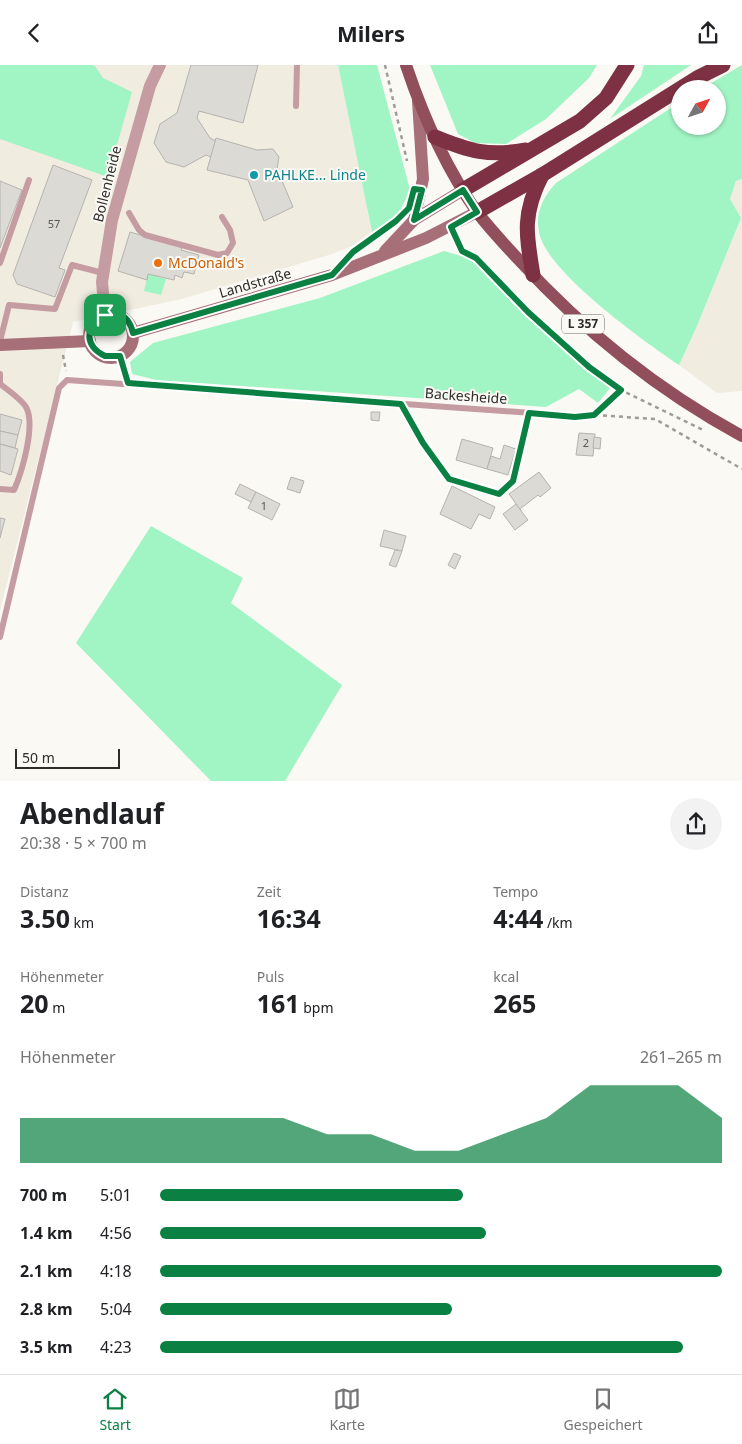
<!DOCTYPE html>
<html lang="de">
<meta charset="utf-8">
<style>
body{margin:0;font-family:"Noto Sans",sans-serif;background:#f2f2f2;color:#202124;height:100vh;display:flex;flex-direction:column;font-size:19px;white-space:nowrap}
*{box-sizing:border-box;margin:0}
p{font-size:16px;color:#757577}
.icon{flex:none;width:28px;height:28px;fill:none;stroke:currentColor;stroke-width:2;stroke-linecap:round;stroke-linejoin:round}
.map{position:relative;height:716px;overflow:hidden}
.side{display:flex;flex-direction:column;background:#fff;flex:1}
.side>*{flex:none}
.needle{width:32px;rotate:50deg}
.tools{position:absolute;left:671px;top:15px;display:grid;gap:10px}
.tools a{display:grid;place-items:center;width:55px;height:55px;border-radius:50%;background:#fff;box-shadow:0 1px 4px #0004;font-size:25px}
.scale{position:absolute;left:15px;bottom:12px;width:105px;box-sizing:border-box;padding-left:5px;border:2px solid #2d2c2a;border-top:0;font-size:14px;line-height:18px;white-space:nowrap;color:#2d2c2a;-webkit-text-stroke:4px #fbf9f4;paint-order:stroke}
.pin{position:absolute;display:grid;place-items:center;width:42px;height:42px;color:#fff;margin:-21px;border-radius:10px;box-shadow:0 2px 8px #0006}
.round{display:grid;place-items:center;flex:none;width:52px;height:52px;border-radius:26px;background:#f2f2f2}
.head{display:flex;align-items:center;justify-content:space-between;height:85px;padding:0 20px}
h1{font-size:28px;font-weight:700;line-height:38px}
.figures{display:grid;grid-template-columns:repeat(3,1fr);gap:8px;height:85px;padding:5px 20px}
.figures div{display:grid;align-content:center}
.figures b{font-size:25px;font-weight:700}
.figures small{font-size:14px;font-weight:400}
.figures p{font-size:14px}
.chart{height:140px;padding:10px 20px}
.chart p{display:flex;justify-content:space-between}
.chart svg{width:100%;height:90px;margin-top:5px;fill:#0b8043;opacity:.7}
ul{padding:0 20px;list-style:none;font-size:16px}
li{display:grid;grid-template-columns:80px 60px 1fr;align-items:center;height:38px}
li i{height:12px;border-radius:6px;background:#0b8043}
header{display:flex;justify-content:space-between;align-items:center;height:65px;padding:0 20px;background:#fff;font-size:22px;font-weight:700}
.tab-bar{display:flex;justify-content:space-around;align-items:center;height:70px;border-top:1px solid #e0e0e0;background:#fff;font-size:14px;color:#757577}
.tab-bar a{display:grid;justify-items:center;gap:2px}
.tab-bar .active{color:#0b8043}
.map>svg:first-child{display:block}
.built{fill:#f1ece0}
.green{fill:#a1f4c3}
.building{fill:#dcdad5;stroke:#b5b3af}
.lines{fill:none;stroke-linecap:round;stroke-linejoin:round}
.path{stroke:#9d9c98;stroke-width:2.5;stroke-dasharray:4 4;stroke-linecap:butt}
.service{stroke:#c49ca2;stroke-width:6}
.minor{stroke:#c49ca2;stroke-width:12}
.secondary{stroke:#a76f78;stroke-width:12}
.primary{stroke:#914e5b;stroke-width:12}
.motorway{stroke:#7d3142;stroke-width:15}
.route-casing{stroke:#fff;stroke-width:10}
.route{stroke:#0b8043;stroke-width:6}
.culture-dot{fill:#0f9aa8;stroke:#fbf9f4;stroke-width:2}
.food-dot{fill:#e8710a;stroke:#fbf9f4;stroke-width:2}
.labels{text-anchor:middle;stroke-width:4;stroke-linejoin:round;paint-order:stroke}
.number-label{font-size:11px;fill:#595855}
.shield{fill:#fbf9f4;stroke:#6b6a67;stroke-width:1}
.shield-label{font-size:12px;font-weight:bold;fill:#2d2c2a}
.culture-label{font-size:14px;fill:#0d838f;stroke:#fbf9f4;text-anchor:start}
.street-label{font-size:14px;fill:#2d2c2a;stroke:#fbf9f4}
.food-label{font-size:14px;fill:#c56008;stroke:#fbf9f4;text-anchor:start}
</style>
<header><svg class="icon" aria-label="back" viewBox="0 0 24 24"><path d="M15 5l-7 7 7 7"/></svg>Milers<svg class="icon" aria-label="share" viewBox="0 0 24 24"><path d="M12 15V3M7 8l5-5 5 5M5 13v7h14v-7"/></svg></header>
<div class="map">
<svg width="742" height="717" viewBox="0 0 742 717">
<rect width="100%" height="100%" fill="#fbf9f4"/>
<g class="built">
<polygon points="0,0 338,0 372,167 352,181 332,189 182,234 73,257 0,546"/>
<polygon points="742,114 742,326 717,328 679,300 697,261 741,153 730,134 736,116"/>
</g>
<g class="green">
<polygon points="0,0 92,0 95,1 103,13 132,27 108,112 0,74"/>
<polygon points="338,0 377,0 410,125 397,152 372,167"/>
<polygon points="430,0 597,0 589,13 546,54 506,79 475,78 458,69"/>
<polygon points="644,0 691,0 610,54 641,11"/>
<path d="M742,0V114L736,116L730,134L741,153L697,261L679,300C644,276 546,207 539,167C535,148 543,132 556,118L680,37V61H718V24H701Z"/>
<polygon points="444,186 465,192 478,200 525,251 610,323 598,338 579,324 546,342 156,315 132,309 130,297 153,278 320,233"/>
<polygon points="148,209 166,214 161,230 144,226"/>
<polygon points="151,461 243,513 231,538 342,620 285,716 211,716 76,578"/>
</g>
<g class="building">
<polygon points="191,0 258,0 243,58 199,46 197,53 210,73 216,76 211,92 206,90 184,102 166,97 154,78 160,59 177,48"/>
<polygon points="216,73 257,85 273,84 279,92 277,104 293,142 264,156 248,115 207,105"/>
<polygon points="53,100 92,115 59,203 65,205 55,232 17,219 13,210"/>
<polygon points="0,116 22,125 0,183"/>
<polygon points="130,167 182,182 181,185 199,190 194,209 184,207 182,213 175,210 174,215 148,209 147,215 118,206"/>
<polygon points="371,347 380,347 379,356 371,355"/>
<polygon points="0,349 22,355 18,370 0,366"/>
<polygon points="0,366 18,370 15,383 0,379"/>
<polygon points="579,368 595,369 593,391 576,390"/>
<polygon points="594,372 601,373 600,384 593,383"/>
<polygon points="462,374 493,383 487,404 456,395"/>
<polygon points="0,379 18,384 11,410 0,406"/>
<polygon points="504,380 516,384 508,410 487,404 491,391 500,394"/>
<polygon points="539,407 551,423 540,432 538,430 520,444 521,446 509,429"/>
<polygon points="291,412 304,416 300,428 287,424"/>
<polygon points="240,419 256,427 251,437 235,429"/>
<polygon points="452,421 495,442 490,454 479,449 471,464 440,449"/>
<polygon points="256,427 280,439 272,455 248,443"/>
<polygon points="516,439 528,455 515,465 503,449"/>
<polygon points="0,453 5,454 0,473"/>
<polygon points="384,465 406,471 402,486 380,481"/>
<polygon points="395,485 402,486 396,502 389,500"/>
<polygon points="454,488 461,491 455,504 448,500"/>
</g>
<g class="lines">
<g class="path">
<polyline points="385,0 407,96"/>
<polyline points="456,173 462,185 476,193 528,247 589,302 621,325 703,365"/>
<polyline points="355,186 388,163"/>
<polyline points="63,290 66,306"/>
<polyline points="595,350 655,354 742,404"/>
<polyline points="583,351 595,350 621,325"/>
</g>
<g class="service">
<polyline points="296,41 297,0"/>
<polyline points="129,148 139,165 145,170 218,190 227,188 233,178 230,165 222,152"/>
<polyline points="0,198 29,115"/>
<polyline points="0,276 9,240 55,244 72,200 103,208"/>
<polyline points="120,291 128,318"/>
<path d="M0,309V319C8,325 21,334 26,342C36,360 22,407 14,425L0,424"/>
<polyline points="401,339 423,378 449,414 499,429 513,416 529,348"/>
<polyline points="0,572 59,323 67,315 575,351"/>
</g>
<polyline class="minor" points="105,250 102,217 112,155 150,21 160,0"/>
<g class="secondary">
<polyline points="414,155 423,114 418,36"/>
<polyline points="385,186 414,155 463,125"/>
<circle cx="111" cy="271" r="22"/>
<polyline points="133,268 332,210 426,173 477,147"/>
<polyline points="0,280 90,276"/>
</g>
<path class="primary" d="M406,0C423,51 446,103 477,147C490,164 505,180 519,195C583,265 659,326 742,371"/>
<g class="motorway">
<path d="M435,72C469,86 489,92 525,85"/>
<polyline points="463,125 580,56 606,33 627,0"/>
<polyline points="477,147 542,110 697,13 723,0"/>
<path d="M533,210C526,169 522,149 542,110"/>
</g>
</g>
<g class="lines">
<g class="route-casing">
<path id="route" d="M414,124L422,125L414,155L463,125L477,147L451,162L462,186L476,193L528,247L589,302L621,325L594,350L575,352L529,348L513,416L499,429L449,414L423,378L401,339L128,318L120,291H105C61,269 123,223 133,268L332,210L353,187L396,156L409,143Z"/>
</g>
<use href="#route" class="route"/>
</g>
<circle class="culture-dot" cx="254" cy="110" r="5"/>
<circle class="food-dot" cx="158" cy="198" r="5"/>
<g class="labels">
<g class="number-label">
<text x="54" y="163">57</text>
<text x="586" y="382">2</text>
<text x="264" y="445">1</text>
</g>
<rect class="shield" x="562" y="249.5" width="42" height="19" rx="4"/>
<g class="shield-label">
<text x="583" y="263">L 357</text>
</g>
<g class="culture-label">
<text x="264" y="115">PAHLKE... Linde</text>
</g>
<g class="street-label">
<text transform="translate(107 119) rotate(-76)" y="5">Bollenheide</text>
<text transform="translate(255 218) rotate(-16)" y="5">Landstraße</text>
<text transform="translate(466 331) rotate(4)" y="5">Backesheide</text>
</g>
<g class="food-label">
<text x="168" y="203">McDonald's</text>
</g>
</g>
</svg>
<div class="tools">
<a><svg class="needle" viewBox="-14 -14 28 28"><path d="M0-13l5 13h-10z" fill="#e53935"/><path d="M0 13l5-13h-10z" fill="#757577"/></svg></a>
</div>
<div class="scale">50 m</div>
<div class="pin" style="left:105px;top:250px;background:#1e9e55"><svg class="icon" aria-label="arrive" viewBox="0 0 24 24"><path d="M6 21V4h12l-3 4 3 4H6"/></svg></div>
</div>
<section class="side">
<div class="head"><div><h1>Abendlauf</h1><p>20:38 · 5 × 700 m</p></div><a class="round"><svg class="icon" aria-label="share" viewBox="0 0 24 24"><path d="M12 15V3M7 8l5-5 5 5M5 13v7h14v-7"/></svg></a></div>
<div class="figures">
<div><p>Distanz</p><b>3.50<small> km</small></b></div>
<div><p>Zeit</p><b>16:34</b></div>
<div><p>Tempo</p><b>4:44<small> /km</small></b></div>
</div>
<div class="figures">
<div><p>Höhenmeter</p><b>20<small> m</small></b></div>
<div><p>Puls</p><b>161<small> bpm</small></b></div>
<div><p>kcal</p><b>265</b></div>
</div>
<div class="chart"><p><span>Höhenmeter</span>261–265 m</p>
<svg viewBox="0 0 160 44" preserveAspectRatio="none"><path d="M0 44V22L10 22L20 22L30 22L40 22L50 22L60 22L70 30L80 30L90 38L100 38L110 30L120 22L130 6L140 6L150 6L160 22V44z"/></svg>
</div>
<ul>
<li><b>700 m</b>5:01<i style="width:54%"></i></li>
<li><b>1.4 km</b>4:56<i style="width:58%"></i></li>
<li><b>2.1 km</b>4:18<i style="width:100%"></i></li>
<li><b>2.8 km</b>5:04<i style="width:52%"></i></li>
<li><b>3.5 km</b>4:23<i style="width:93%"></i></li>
</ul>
</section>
<nav class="tab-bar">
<a class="active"><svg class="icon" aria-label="home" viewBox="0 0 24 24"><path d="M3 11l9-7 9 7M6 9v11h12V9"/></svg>Start</a>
<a><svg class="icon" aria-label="map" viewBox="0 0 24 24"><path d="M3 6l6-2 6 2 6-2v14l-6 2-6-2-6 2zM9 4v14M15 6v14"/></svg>Karte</a>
<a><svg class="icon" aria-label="saved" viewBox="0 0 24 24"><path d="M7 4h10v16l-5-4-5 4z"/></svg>Gespeichert</a>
</nav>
